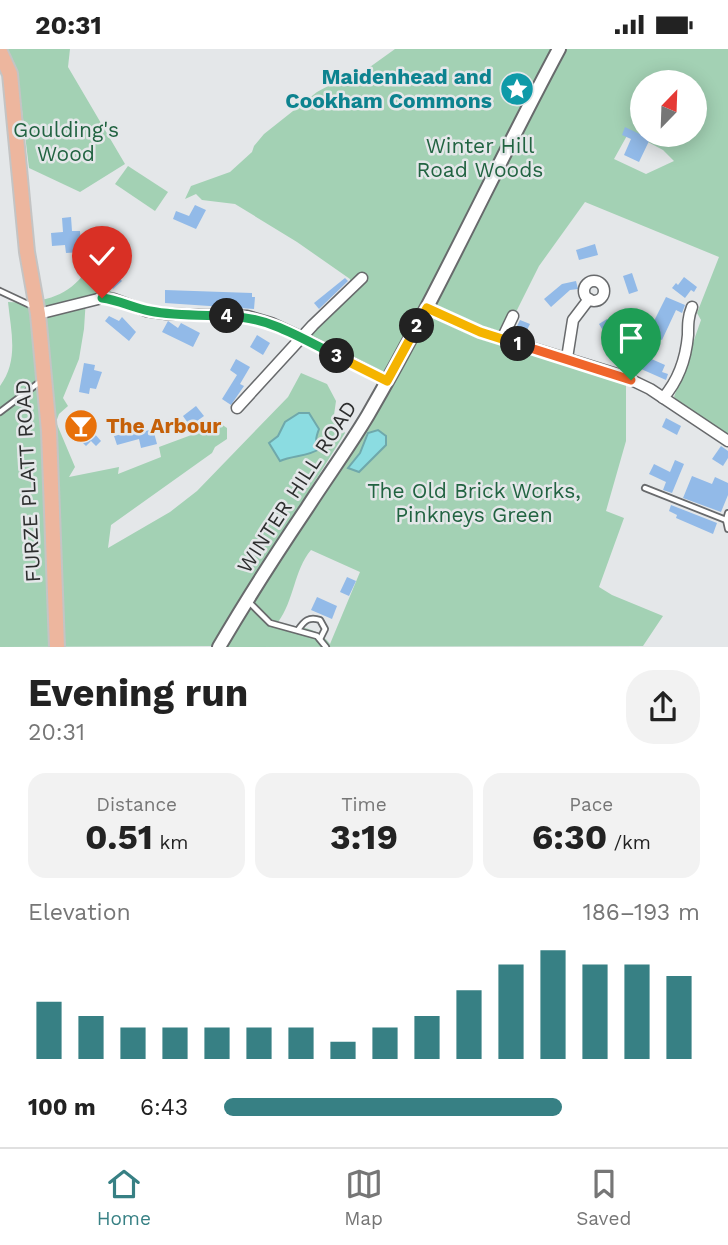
<!DOCTYPE html>
<meta charset="utf-8">
<style>
body{margin:0;font-family:"Work Sans",sans-serif;background:#f2f2f2;color:#222;height:100vh;display:flex;flex-direction:column;font-size:26px;white-space:nowrap}
*{box-sizing:border-box;margin:0}
p{font-size:23px;color:#767676}
.icon{flex:none;width:38px;height:38px;fill:none;stroke:currentColor;stroke-width:2;stroke-linecap:round;stroke-linejoin:round}
.map{position:relative;height:598px;overflow:hidden}
.sheet{display:flex;flex-direction:column;background:#fff;flex:1}
.sheet>*{flex:none}
.needle{width:46px;rotate:23deg}
.fabs{position:absolute;left:630px;top:21px;display:grid;gap:14px}
.fabs a{display:grid;place-items:center;width:77px;height:77px;border-radius:50%;background:#fff;box-shadow:0 4px 18px #0003;font-size:35px}
.pin{position:absolute;display:grid;place-items:center;width:60px;height:60px;color:#fff;margin:-72px -30px;border-radius:50% 50% 50% 0;rotate:-45deg;box-shadow:0 0 7px #0007}
.pin .icon{rotate:45deg}
.km{position:absolute;width:35px;height:35px;margin:-18px;border-radius:50%;background:#222;color:#fff;font-size:19px;line-height:35px;text-align:center}
.round{display:grid;place-items:center;flex:none;width:74px;height:74px;border-radius:28px;background:#f2f2f2}
.summary{display:flex;align-items:center;justify-content:space-between;height:119px;padding:0 28px}
h1{font-size:38px;font-weight:700;line-height:52px}
.stats{display:grid;grid-template-columns:repeat(3,1fr);gap:10px;height:119px;padding:7px 28px}
.stats div{display:grid;align-content:center;border-radius:18px;background:#f2f2f2;text-align:center}
.stats b{font-size:35px;font-weight:700}
.stats small{font-size:19px;font-weight:400}
.stats p{font-size:19px}
.chart{height:196px;padding:14px 28px}
.chart p{display:flex;justify-content:space-between}
.chart svg{width:100%;height:126px;margin-top:7px;stroke:#378084;stroke-width:6}
ul{padding:0 28px;list-style:none;font-size:23px}
li{display:grid;grid-template-columns:112px 84px 1fr;align-items:center;height:52px}
li i{height:18px;border-radius:9px;background:#378084}
.status{display:flex;justify-content:space-between;align-items:center;height:49px;padding:0 35px;background:#fff;direction:ltr}
.status svg{height:19px;fill:currentColor}
.tabs{display:flex;justify-content:space-around;align-items:center;height:98px;border-top:2px solid #e0e0e0;background:#fff;font-size:19px;color:#767676}
.tabs a{display:grid;justify-items:center;gap:4px}
.tabs .current{color:#378084}
.map>svg:first-child{display:block}
.green{fill:#a3d1b4;fill-rule:evenodd}
.water{fill:#8bdce1;stroke:#6fa8ab;stroke-width:2}
.building{fill:#92bae8}
.lines{fill:none;stroke-linecap:round;stroke-linejoin:round}
.service-casing{stroke:#686a6c;stroke-width:8}
.minor-casing{stroke:#686a6c;stroke-width:13}
.tertiary-casing{stroke:#686a6c;stroke-width:16}
.primary-casing{stroke:#c4c4c4;stroke-width:18}
.service{stroke:#fff;stroke-width:4.5}
.minor{stroke:#fff;stroke-width:10}
.tertiary{stroke:#fff;stroke-width:12}
.primary{stroke:#edb69e;stroke-width:14}
.split-1-casing{stroke:#fff;stroke-width:14}
.split-2-casing{stroke:#fff;stroke-width:14}
.split-3-casing{stroke:#fff;stroke-width:14}
.split-4-casing{stroke:#fff;stroke-width:14}
.split-5-casing{stroke:#fff;stroke-width:14}
.split-1{stroke:#f0652b;stroke-width:9}
.split-2{stroke:#f5b400;stroke-width:9}
.split-3{stroke:#f5b400;stroke-width:9}
.split-4{stroke:#22a559;stroke-width:9}
.split-5{stroke:#22a559;stroke-width:9}
.labels{text-anchor:middle;stroke-width:5;stroke-linejoin:round;paint-order:stroke}
.culture-label{font-size:21px;font-weight:bold;fill:#0d838f;stroke:#e4e7e9;text-anchor:end}
.park-label{font-size:21px;fill:#216341;stroke:#e4e7e9}
.food-label{font-size:21px;font-weight:bold;fill:#c56008;stroke:#e4e7e9;text-anchor:start}
.street-label{font-size:21px;fill:#2d2e2e;stroke:#e4e7e9}
</style>
<div class="status"><b>20:31</b><svg viewBox="0 0 49 12"><path d="M0 12V9h3v3zM5 12V6h3v6zM10 12V3h3v9zM15 12V0h3v12zM26 1h20v11H26zM47 4h2v5h-2z"/></svg></div>
<div class="map">
<svg width="728" height="598" viewBox="0 0 728 598">
<rect width="100%" height="100%" fill="#e4e7e9"/>
<g class="green">
<polygon points="5,0 70,0 68,18 125,115 80,143 29,119 17,20"/>
<path d="M395,0H728V387L701,371L674,348L701,271L697,264L719,208L585,153L539,217L503,289L430,264L390,321L379,325L300,282L351,237L350,230L297,193L235,155L202,151L196,145L185,150L191,137L230,123L252,103L254,97L264,85L317,43L330,36L349,33ZM642,33H695V86H642ZM629,83L663,101L674,112L646,125L614,110Z"/>
<polygon points="128,117 168,143 155,162 115,135"/>
<path d="M85,223L117,247L96,245L86,249L84,280L79,310L63,349L68,357L59,365L56,373L75,418L69,428L119,418L118,425L161,408L159,398L221,375L227,379V390L215,398L212,404L111,476L108,499L170,463L197,442L288,348L301,324L327,335L336,352L334,366L345,384L212,597L0,598V337C19,311 11,283 8,253C37,255 68,249 85,223Z"/>
<path d="M429,265L626,329V392L606,462L624,469L599,538L612,546L663,567L643,597L225,598ZM311,501L360,523L330,595C321,583 310,579 295,577C287,576 284,577 278,573C294,552 294,521 311,501Z"/>
</g>
<g class="water">
<path d="M299,364H309L319,380C316,388 314,393 321,399C308,408 294,406 280,412L269,394L278,387L285,373Z"/>
<polygon points="378,381 386,387 386,396 359,423 348,419 360,404 368,384"/>
</g>
<g class="building">
<polygon points="625,78 650,90 639,113 624,106 631,90 622,86"/>
<polygon points="195,156 206,161 196,180 173,170 176,162 189,167"/>
<polygon points="71,168 72,182 80,182 81,203 66,204 65,196 52,197 51,184 63,183 62,169"/>
<polygon points="595,195 598,206 579,211 576,201"/>
<polygon points="124,202 131,209 114,224 122,232 113,240 106,232 109,229 103,221"/>
<polygon points="632,224 638,242 629,245 623,227"/>
<polygon points="684,228 697,238 694,243 691,241 685,249 672,239 676,234 678,236"/>
<polygon points="345,229 348,232 319,260 314,254"/>
<polygon points="576,232 578,240 570,241 551,258 544,250 562,235"/>
<polygon points="165,241 252,244 252,248 255,248 254,260 165,254"/>
<polygon points="666,248 685,256 682,264 676,261 662,291 649,286 653,279 651,278"/>
<polygon points="109,267 119,272 122,268 136,283 129,292 105,272"/>
<polygon points="607,270 619,287 610,293 599,275"/>
<polygon points="520,271 530,275 523,289 513,285"/>
<polygon points="168,272 178,279 181,274 200,284 193,298 162,283"/>
<polygon points="257,286 270,294 263,306 250,298"/>
<polygon points="638,304 665,316 662,323 668,325 666,331 632,316"/>
<polygon points="236,310 250,318 240,335 244,337 231,356 222,350 237,326 230,321"/>
<polygon points="84,314 95,316 94,321 102,323 96,340 90,339 89,345 79,343"/>
<polygon points="196,357 204,367 190,377 183,367"/>
<polygon points="78,366 101,392 96,397 91,392 86,397 79,390 81,388 77,384 79,382 71,372"/>
<polygon points="666,369 681,377 677,386 662,378"/>
<polygon points="153,380 157,395 141,399 139,390 117,396 114,387 134,382 135,385"/>
<polygon points="721,397 728,402 728,409 723,417 712,410"/>
<polygon points="675,411 684,415 672,444 663,441 666,433 649,425 654,415 670,423"/>
<polygon points="692,427 712,435 715,428 728,434 728,446 721,463 683,449"/>
<polygon points="671,456 717,474 713,485 676,469 677,466 669,462"/>
<polygon points="347,528 356,532 349,547 340,543"/>
<polygon points="317,548 337,557 332,570 311,561"/>
</g>
<g class="lines">
<g class="service-casing">
<g id="service">
<polyline points="0,242 32,257"/>
<polyline points="0,363 41,332"/>
<polyline points="645,439 726,471"/>
<polyline points="728,464 726,471 728,480"/>
<polyline points="247,551 270,574 317,587 326,598"/>
<path d="M298,581C304,572 309,567 320,571L325,580L320,590"/>
</g>
</g>
<g class="minor-casing">
<g id="minor">
<circle cx="594" cy="242" r="10"/>
<polyline points="427,259 480,283 623,327 650,340 728,392"/>
<polyline points="38,265 102,249 114,250 146,262 167,265 247,267 271,274 301,288 387,332"/>
<polyline points="502,290 513,267"/>
<polyline points="567,309 573,271 589,250"/>
<path d="M663,349C678,332 686,309 688,286C688,275 688,268 692,258"/>
<polyline points="237,359 313,276 362,229"/>
</g>
</g>
<g class="tertiary-casing">
<path id="tertiary" d="M219,598C247,550 276,505 307,459C327,428 349,398 368,366C437,247 494,121 559,0"/>
</g>
<g class="primary-casing">
<polyline id="primary" points="0,3 10,25 27,203 38,265 49,382 57,598"/>
</g>
<use href="#service" class="service"/>
<use href="#minor" class="minor"/>
<use href="#tertiary" class="tertiary"/>
<use href="#primary" class="primary"/>
</g>
<g class="lines">
<g class="split-1-casing">
<polyline id="split-1" points="518,295 631,331"/>
</g>
<g class="split-2-casing">
<polyline id="split-2" points="417,277 427,259 480,283 518,295"/>
</g>
<g class="split-3-casing">
<polyline id="split-3" points="337,307 387,332 417,277"/>
</g>
<g class="split-4-casing">
<path id="split-4" d="M227,267C269,268 301,289 337,307"/>
</g>
<g class="split-5-casing">
<path id="split-5" d="M102,249C119,251 133,259 150,262C175,267 201,266 227,267"/>
</g>
<use href="#split-1" class="split-1"/>
<use href="#split-2" class="split-2"/>
<use href="#split-3" class="split-3"/>
<use href="#split-4" class="split-4"/>
<use href="#split-5" class="split-5"/>
</g>
<defs>
<g id="sight-disc" transform="scale(1.75)"><circle r="9.5" fill="#0f9aa8" stroke="#e4e7e9"/><path d="M0-6L1.8-2.2L6-1.7L2.9 1.2L3.7 5.4L0 3.3L-3.7 5.4L-2.9 1.2L-6-1.7L-1.8-2.2Z" fill="#fff"/></g>
<g id="bar-disc" transform="scale(1.75)"><circle r="9.5" fill="#e8710a" stroke="#e4e7e9"/><path d="M-6-5H6L.8 .8V4.5H3.5V6h-7V4.5H-.8V.8Z" fill="#fff"/></g>
</defs>
<g fill-rule="evenodd">
<use href="#sight-disc" x="517" y="40"/>
<use href="#bar-disc" x="81" y="377"/>
</g>
<g class="labels">
<g class="culture-label">
<text x="492" y="35">Maidenhead and<tspan x="492" dy="24">Cookham Commons</tspan></text>
</g>
<g class="park-label">
<text x="66" y="88">Goulding's<tspan x="66" dy="24">Wood</tspan></text>
<text x="480" y="104">Winter Hill<tspan x="480" dy="24">Road Woods</tspan></text>
<text x="474" y="449">The Old Brick Works,<tspan x="474" dy="24">Pinkneys Green</tspan></text>
</g>
<g class="food-label">
<text x="106" y="384">The Arbour</text>
</g>
<g class="street-label">
<text transform="translate(28 432) rotate(-93)" y="7">FURZE PLATT ROAD</text>
<text transform="translate(297 438) rotate(-57)" y="7">WINTER HILL ROAD</text>
</g>
</g>
</svg>
<div class="fabs">
<a><svg class="needle" viewBox="-14 -14 28 28"><path d="M0-13l5 13h-10z" fill="#e53935"/><path d="M0 13l5-13h-10z" fill="#767676"/></svg></a>
</div>
<div class="pin" style="left:631px;top:331px;background:#1e9e55"><svg class="icon" aria-label="arrive" viewBox="0 0 24 24"><path d="M6 21V4h12l-3 4 3 4H6"/></svg></div>
<div class="pin" style="left:102px;top:249px;background:#d93025"><svg class="icon" aria-label="check" viewBox="0 0 24 24"><path d="M5 12l5 5 9-10"/></svg></div>
<b class="km" style="left:518px;top:295px">1</b>
<b class="km" style="left:417px;top:277px">2</b>
<b class="km" style="left:337px;top:307px">3</b>
<b class="km" style="left:227px;top:267px">4</b>
</div>
<section class="sheet">
<div class="summary"><div><h1>Evening run</h1><p>20:31</p></div><a class="round"><svg class="icon" aria-label="share" viewBox="0 0 24 24"><path d="M12 15V3M7 8l5-5 5 5M5 13v7h14v-7"/></svg></a></div>
<div class="stats">
<div><p>Distance</p><b>0.51<small> km</small></b></div>
<div><p>Time</p><b>3:19</b></div>
<div><p>Pace</p><b>6:30<small> /km</small></b></div>
</div>
<div class="chart"><p><span>Elevation</span>186–193 m</p>
<svg viewBox="0 0 160 44" preserveAspectRatio="none"><path d="M5 44V24M15 44V29M25 44V33M35 44V33M45 44V33M55 44V33M65 44V33M75 44V38M85 44V33M95 44V29M105 44V20M115 44V11M125 44V6M135 44V11M145 44V11M155 44V15"/></svg>
</div>
<ul>
<li><b>100 m</b>6:43<i style="width:71%"></i></li>
</ul>
</section>
<nav class="tabs">
<a class="current"><svg class="icon" aria-label="home" viewBox="0 0 24 24"><path d="M3 11l9-7 9 7M6 9v11h12V9"/></svg>Home</a>
<a><svg class="icon" aria-label="map" viewBox="0 0 24 24"><path d="M3 6l6-2 6 2 6-2v14l-6 2-6-2-6 2zM9 4v14M15 6v14"/></svg>Map</a>
<a><svg class="icon" aria-label="saved" viewBox="0 0 24 24"><path d="M7 4h10v16l-5-4-5 4z"/></svg>Saved</a>
</nav>
